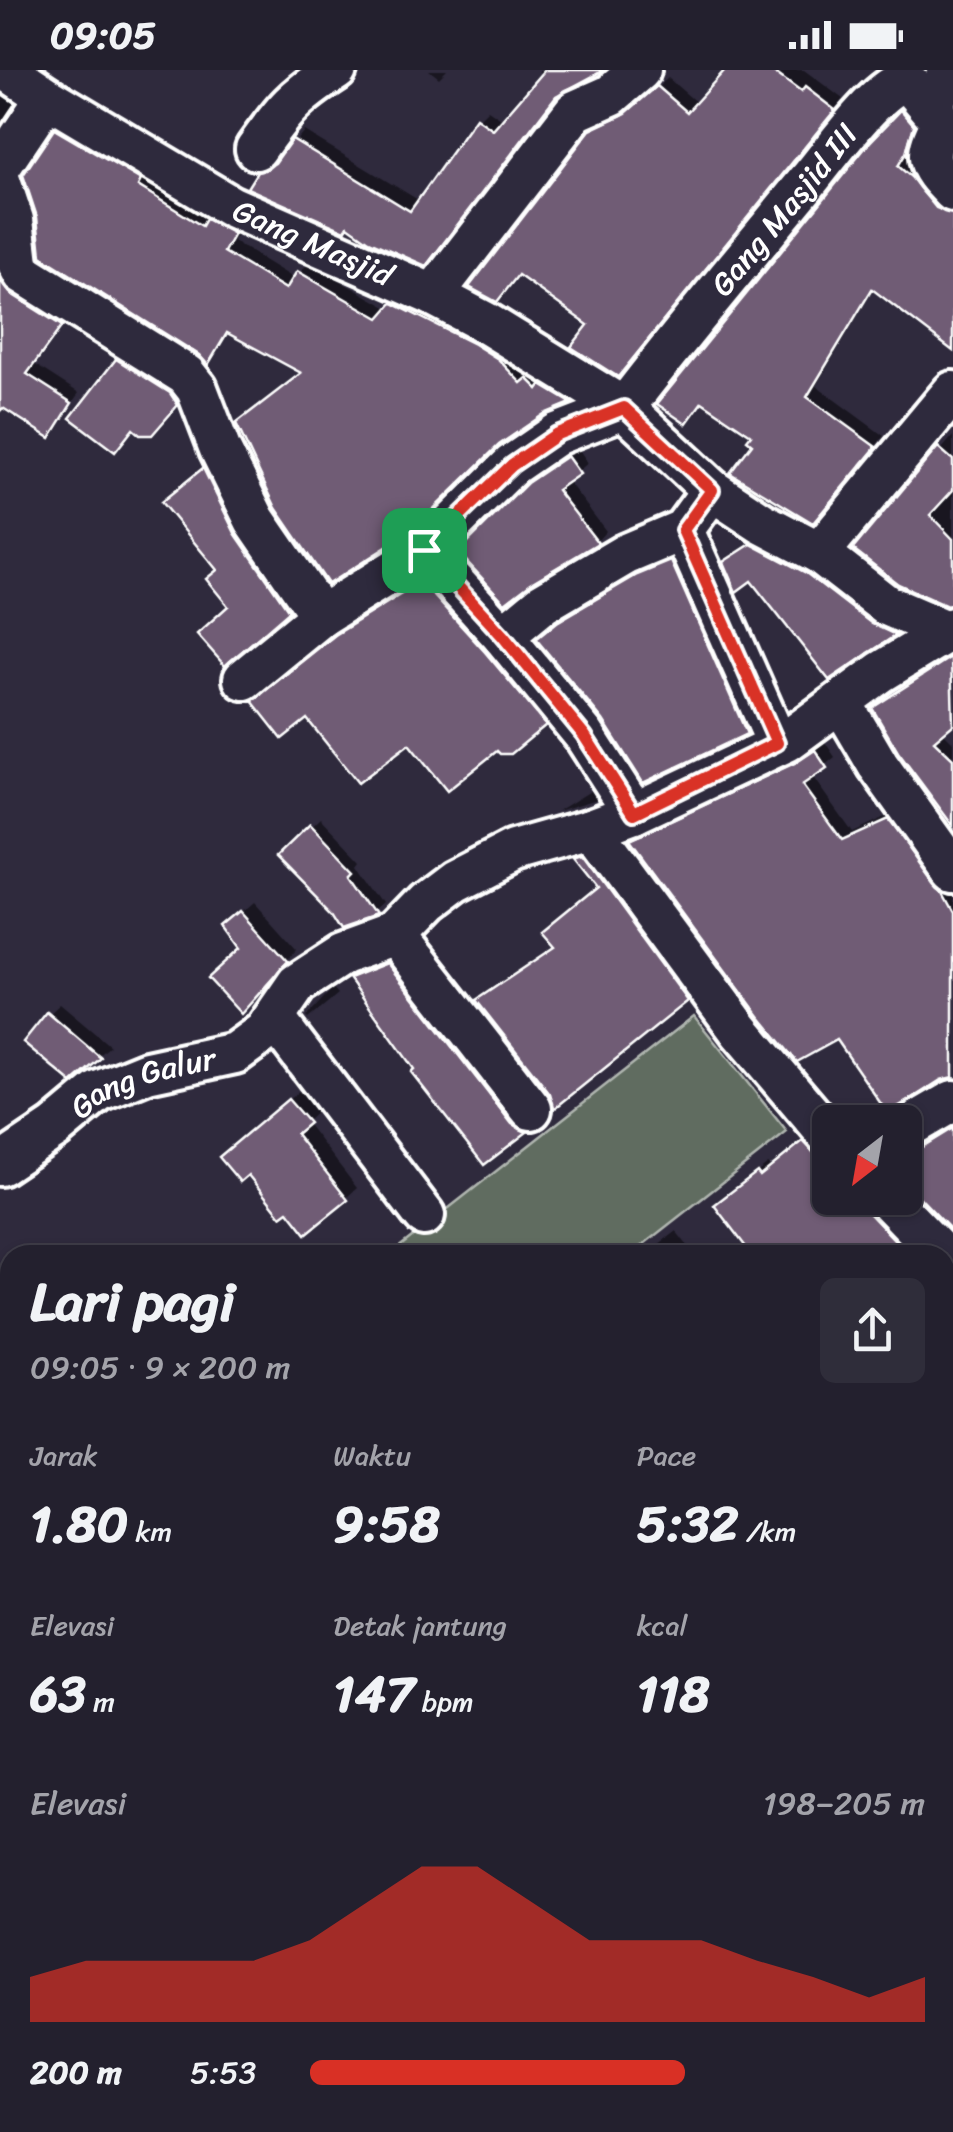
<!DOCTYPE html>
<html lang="id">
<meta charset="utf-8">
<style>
body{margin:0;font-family:Sriracha,sans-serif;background:#2f2d3a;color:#f1f3f6;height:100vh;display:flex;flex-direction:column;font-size:38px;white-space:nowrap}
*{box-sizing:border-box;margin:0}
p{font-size:32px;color:#a3a3aa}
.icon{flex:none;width:55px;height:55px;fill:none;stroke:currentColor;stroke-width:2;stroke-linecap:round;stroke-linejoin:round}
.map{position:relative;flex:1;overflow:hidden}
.panel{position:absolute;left:0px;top:1175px;width:955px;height:888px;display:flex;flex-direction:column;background:#23202e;border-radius:30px 30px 0 0;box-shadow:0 2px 8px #0004,0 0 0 2px #403e4a}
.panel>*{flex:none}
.needle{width:65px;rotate:211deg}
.buttons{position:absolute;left:812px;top:1035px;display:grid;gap:20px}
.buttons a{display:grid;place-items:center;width:110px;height:110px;border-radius:15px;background:#23202e;box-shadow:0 2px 8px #0004,0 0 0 2px #403e4a;font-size:50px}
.pin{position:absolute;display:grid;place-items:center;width:85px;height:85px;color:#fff;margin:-42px;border-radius:20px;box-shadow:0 5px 15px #0006}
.round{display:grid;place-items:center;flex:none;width:105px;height:105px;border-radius:15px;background:#2f2d3a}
.overview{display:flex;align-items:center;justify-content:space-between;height:170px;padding:0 30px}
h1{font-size:55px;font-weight:700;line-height:75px}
.stats{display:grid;grid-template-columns:repeat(3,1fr);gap:15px;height:170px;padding:10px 30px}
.stats div{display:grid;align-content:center}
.stats b{font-size:50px;font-weight:700}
.stats small{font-size:28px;font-weight:400}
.stats p{font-size:28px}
.chart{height:280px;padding:20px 30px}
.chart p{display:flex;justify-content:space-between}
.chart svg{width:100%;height:180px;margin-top:10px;fill:#d93025;opacity:.7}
ul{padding:0 30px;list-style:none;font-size:32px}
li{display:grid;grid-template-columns:160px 120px 1fr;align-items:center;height:75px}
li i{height:25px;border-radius:12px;background:#d93025}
.status{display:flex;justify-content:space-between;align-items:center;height:70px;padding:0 50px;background:#23202e;direction:ltr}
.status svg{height:28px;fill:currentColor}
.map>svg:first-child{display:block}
.green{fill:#616c61;stroke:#b0b6b0;stroke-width:2.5}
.shadow{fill:#0007}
.building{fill:#6f5c74;stroke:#fff;stroke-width:2.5}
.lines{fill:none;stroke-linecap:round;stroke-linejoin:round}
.minor-casing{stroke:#fff;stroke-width:48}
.minor{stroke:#2f2a3d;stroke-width:40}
.route-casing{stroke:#fff;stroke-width:20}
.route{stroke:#d93025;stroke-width:12}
.labels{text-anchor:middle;stroke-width:8;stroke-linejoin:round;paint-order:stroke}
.street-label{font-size:32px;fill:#fff;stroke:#2f2a3d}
</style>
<div class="status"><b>09:05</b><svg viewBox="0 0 49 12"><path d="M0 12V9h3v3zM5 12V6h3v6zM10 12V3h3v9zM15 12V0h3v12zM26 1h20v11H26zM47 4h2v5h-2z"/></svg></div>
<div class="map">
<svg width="953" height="2062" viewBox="0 0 953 2062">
<rect width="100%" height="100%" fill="#2f2a3d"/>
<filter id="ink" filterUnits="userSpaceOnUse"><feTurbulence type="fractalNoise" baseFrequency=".01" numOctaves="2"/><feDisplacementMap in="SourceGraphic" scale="20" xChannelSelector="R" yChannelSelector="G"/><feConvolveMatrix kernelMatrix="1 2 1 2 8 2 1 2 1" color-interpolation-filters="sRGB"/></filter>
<g filter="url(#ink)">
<polygon class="green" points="694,946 787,1062 630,1185 389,1185"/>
<g class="shadow">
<polygon points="429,0 447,0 439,8"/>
<polygon points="539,0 600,0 559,22 435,183 258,104 283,86 304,61 420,131 478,50 488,40 504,51 543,6"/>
<polygon points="728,0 804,0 843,29 628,294 592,254 592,62 603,51 639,34 668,8 698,34"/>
<polygon points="0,6 22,23 0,58"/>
<polygon points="913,32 923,44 916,70 907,85 953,132 953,278 874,218 816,316 884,366 823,440 756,374 872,73"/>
<polygon points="66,51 242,154 233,171 295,209 308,193 390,239 404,224 578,322 569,331 543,342 304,302 229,262 208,291 56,61"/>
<polygon points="0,158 70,246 34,294 79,323 49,365 0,336"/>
<polygon points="127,282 186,324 161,352 118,291"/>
<polygon points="953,366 953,527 857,479"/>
<polygon points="578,378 588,393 567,410 606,461 597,471 529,511 461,482 540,404"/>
<polygon points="211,393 296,531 287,540 231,536 219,500 172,424"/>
<polygon points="761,468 901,557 830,607 751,508 726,493"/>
<polygon points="681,483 755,652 745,662 550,560 570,543 649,496"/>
<polygon points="432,504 553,644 544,654 497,677 409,670 308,646 264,622 348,556"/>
<polygon points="953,585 953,652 942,661 953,672 953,745 875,638"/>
<polygon points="825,672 835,687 812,706 852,762 898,741 953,814 953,1005 838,967 632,771 642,761 810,683"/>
<polygon points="597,717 601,724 597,729 558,741"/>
<polygon points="321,748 362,791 359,795 386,835 377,843 345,855 335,840 281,785"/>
<polygon points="585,780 695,920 556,1035 552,1023 479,930 557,876 598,817 576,789"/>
<polygon points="255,832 297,879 252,930 239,846"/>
<polygon points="397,885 534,1051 485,1091 352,909 362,899"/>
<polygon points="333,918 338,924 308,949 306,947"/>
<polygon points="60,934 110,976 72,1009 49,944"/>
<polygon points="300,1020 318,1041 306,1052 357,1118 346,1128 233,1077"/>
<polygon points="953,1057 953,1159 905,1109 905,1077 911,1072 929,1071"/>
<polygon points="814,1063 830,1078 830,1128 876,1128 931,1185 750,1185 753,1183 727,1126 768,1094 771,1099"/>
<polygon points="676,1161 695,1185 645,1185"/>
<polygon points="945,1237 953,1239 953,1464 945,1462"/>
<polygon points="945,1505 953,1511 953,1568 945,1557"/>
<polygon points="0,1608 10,1622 10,1703 0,1702"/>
<polygon points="953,1686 953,1899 945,1895 945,1691"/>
<polygon points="10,1953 10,2031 0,2031 0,1960"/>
<polygon points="953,1954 953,2062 882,2062 889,2052 945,2052 945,1965"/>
<polygon points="29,2052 178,2052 171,2060 173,2062 30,2062"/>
<polygon points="350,2052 382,2052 372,2062 350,2062"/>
<polygon points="481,2052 529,2052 537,2062 474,2062"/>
<polygon points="574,2052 756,2052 764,2062 576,2062"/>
</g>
<g class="building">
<polygon points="545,0 604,0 556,26 426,196 369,171 348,156 345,161 247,118 257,102 275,93 292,69 410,141 476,48 493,60"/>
<polygon points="725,0 771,0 801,22 805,17 835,40 618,307 571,277 588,255 518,205 497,232 469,217 590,60 626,43 657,16 687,42"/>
<polygon points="901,40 914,55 906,83 898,96 911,107 936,138 953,144 953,281 872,219 807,327 876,377 813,453 730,403 752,374 747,370 751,365 702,332 686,354 657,334 870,72"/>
<polygon points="54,59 141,110 138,116 202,156 206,149 234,164 224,182 286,219 297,201 379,248 392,233 474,274 498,289 521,313 527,308 538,319 541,315 571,333 544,344 499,375 410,462 328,514 276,438 236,353 301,303 227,263 208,295 199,285 41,186 37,147 23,105"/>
<polygon points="0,210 10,223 62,256 27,304 72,333 50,368 3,338 0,341"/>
<polygon points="116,289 170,323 178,335 152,365 140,365 133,359 115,382 70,348"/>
<polygon points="938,377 953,390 953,420 930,445 953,469 953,534 947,536 898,514 853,479"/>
<polygon points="567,386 580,404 557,420 598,473 531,513 505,533 458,482 527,413"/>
<polygon points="203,398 235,463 289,541 225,596 197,564 228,536 206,509 217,500 161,432"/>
<polygon points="751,474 806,503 872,554 896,565 829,610 751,511 736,522 723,492"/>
<polygon points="671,491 747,664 643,713 603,650 536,569 557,552 637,505"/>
<polygon points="421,512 485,582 546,655 511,684 500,684 497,681 447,721 409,674 358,713 307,649 282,669 252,631 335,565"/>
<polygon points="951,587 953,655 934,671 953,689 953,756 898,682 872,638"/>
<polygon points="815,680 827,698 802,715 842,770 888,749 942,821 953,841 953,1007 941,1010 888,1044 837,970 797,992 759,946 629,770 797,692"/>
<polygon points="310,754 355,801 351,805 379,846 344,858 334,842 278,785"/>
<polygon points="582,786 688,931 554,1039 550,1024 476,930 555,877 542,862 596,818 573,789"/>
<polygon points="243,841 288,891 241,944 208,908 241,878 225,856"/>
<polygon points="387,893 512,1054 527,1062 484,1095 411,1002 414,999 349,908"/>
<polygon points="47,942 101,988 72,1013 23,972"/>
<polygon points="288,1029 309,1053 296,1064 348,1130 306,1164 288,1141 281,1146 248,1105 240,1112 219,1087"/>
<polygon points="953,1058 953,1162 905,1112 905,1083 917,1080"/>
<polygon points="803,1071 821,1089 830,1090 830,1128 864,1128 870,1144 909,1185 752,1185 714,1135 757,1102 760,1106"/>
</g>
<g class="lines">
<g class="minor-casing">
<g id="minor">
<path id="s1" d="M7,0L47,27L230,136L433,225L486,253L624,338L712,420L762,453L819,483L886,535L953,564"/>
<polyline points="931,35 951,0"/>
<path d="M256,79C284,39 294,27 336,0"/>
<polyline points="0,97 47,27"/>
<polyline points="0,111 13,150 18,193 23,203 186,305 197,319 220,379 255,450 321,546"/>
<polyline points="433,225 575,41 611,25 640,0"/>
<polyline points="624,338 557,364 512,395 425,481 503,566 543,533 626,484 683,460 712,420"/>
<path id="s2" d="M624,338C683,260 746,187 808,111C829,86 873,23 902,12L911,15L942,52C924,87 925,93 953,121"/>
<polyline points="683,460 777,673"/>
<polyline points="819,483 953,322"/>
<polyline points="503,566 584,665 634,743"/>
<polyline points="244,609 321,546 425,481"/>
<polyline points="841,632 878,695 953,800"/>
<polyline points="591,759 740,961 830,1067"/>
<polyline points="395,865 531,1039"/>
<polyline points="274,948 424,1145"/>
<polyline points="905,1059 953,1031"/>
<path id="s3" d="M0,1095L55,1058L98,1022L147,1002L235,983L264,962L297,914L343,884L395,865L426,833L455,811L513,781L591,759L634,743L787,671L881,602L953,558"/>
<polyline points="887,1128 942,1185"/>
<polyline points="945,1225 953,1219"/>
<polyline points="945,1488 953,1499"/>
<polyline points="945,1625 953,1619"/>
<polyline points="0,1727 10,1739"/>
<polyline points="945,1932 953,1924"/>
<polyline points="317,2052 326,2062"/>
<polyline points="539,2052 550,2062"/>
<polyline points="768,2052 781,2062"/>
<polyline points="0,2055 6,2062"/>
<polyline points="419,2062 430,2052"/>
<polyline points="823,2062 831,2052"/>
</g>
</g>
<use href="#minor" class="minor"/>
</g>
</g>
<g class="lines" filter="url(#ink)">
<g class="route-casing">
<polygon id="route" points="624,338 712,420 683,460 777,673 634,743 584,665 503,566 424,480 512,395 557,364"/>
</g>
<use href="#route" class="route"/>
</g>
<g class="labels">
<g class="street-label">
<text dy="11" stroke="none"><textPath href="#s2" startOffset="255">Gang Masjid III</textPath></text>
<text dy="11" stroke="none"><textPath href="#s1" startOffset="352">Gang Masjid</textPath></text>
<text dy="11" stroke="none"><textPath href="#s3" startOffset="168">Gang Galur</textPath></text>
</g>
</g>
</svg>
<div class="buttons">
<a><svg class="needle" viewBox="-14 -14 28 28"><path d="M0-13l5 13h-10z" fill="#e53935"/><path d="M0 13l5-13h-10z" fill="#a3a3aa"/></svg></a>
</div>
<div class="pin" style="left:424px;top:480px;background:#1e9e55"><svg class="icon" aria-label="arrive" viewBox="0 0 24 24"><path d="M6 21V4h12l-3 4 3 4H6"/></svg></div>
<section class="panel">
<div class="overview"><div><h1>Lari pagi</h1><p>09:05 · 9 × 200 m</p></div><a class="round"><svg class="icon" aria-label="share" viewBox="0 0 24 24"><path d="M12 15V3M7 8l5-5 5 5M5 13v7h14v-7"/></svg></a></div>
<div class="stats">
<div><p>Jarak</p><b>1.80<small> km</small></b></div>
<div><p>Waktu</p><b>9:58</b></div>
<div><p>Pace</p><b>5:32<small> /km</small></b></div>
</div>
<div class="stats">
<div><p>Elevasi</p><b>63<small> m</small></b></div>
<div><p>Detak jantung</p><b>147<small> bpm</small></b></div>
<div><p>kcal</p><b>118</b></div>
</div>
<div class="chart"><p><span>Elevasi</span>198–205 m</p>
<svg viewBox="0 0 160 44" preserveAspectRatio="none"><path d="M0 44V33L10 29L20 29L30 29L40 29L50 24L60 15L70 6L80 6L90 15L100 24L110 24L120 24L130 29L140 33L150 38L160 33V44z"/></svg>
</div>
<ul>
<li><b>200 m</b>5:53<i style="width:61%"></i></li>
</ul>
</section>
</div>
